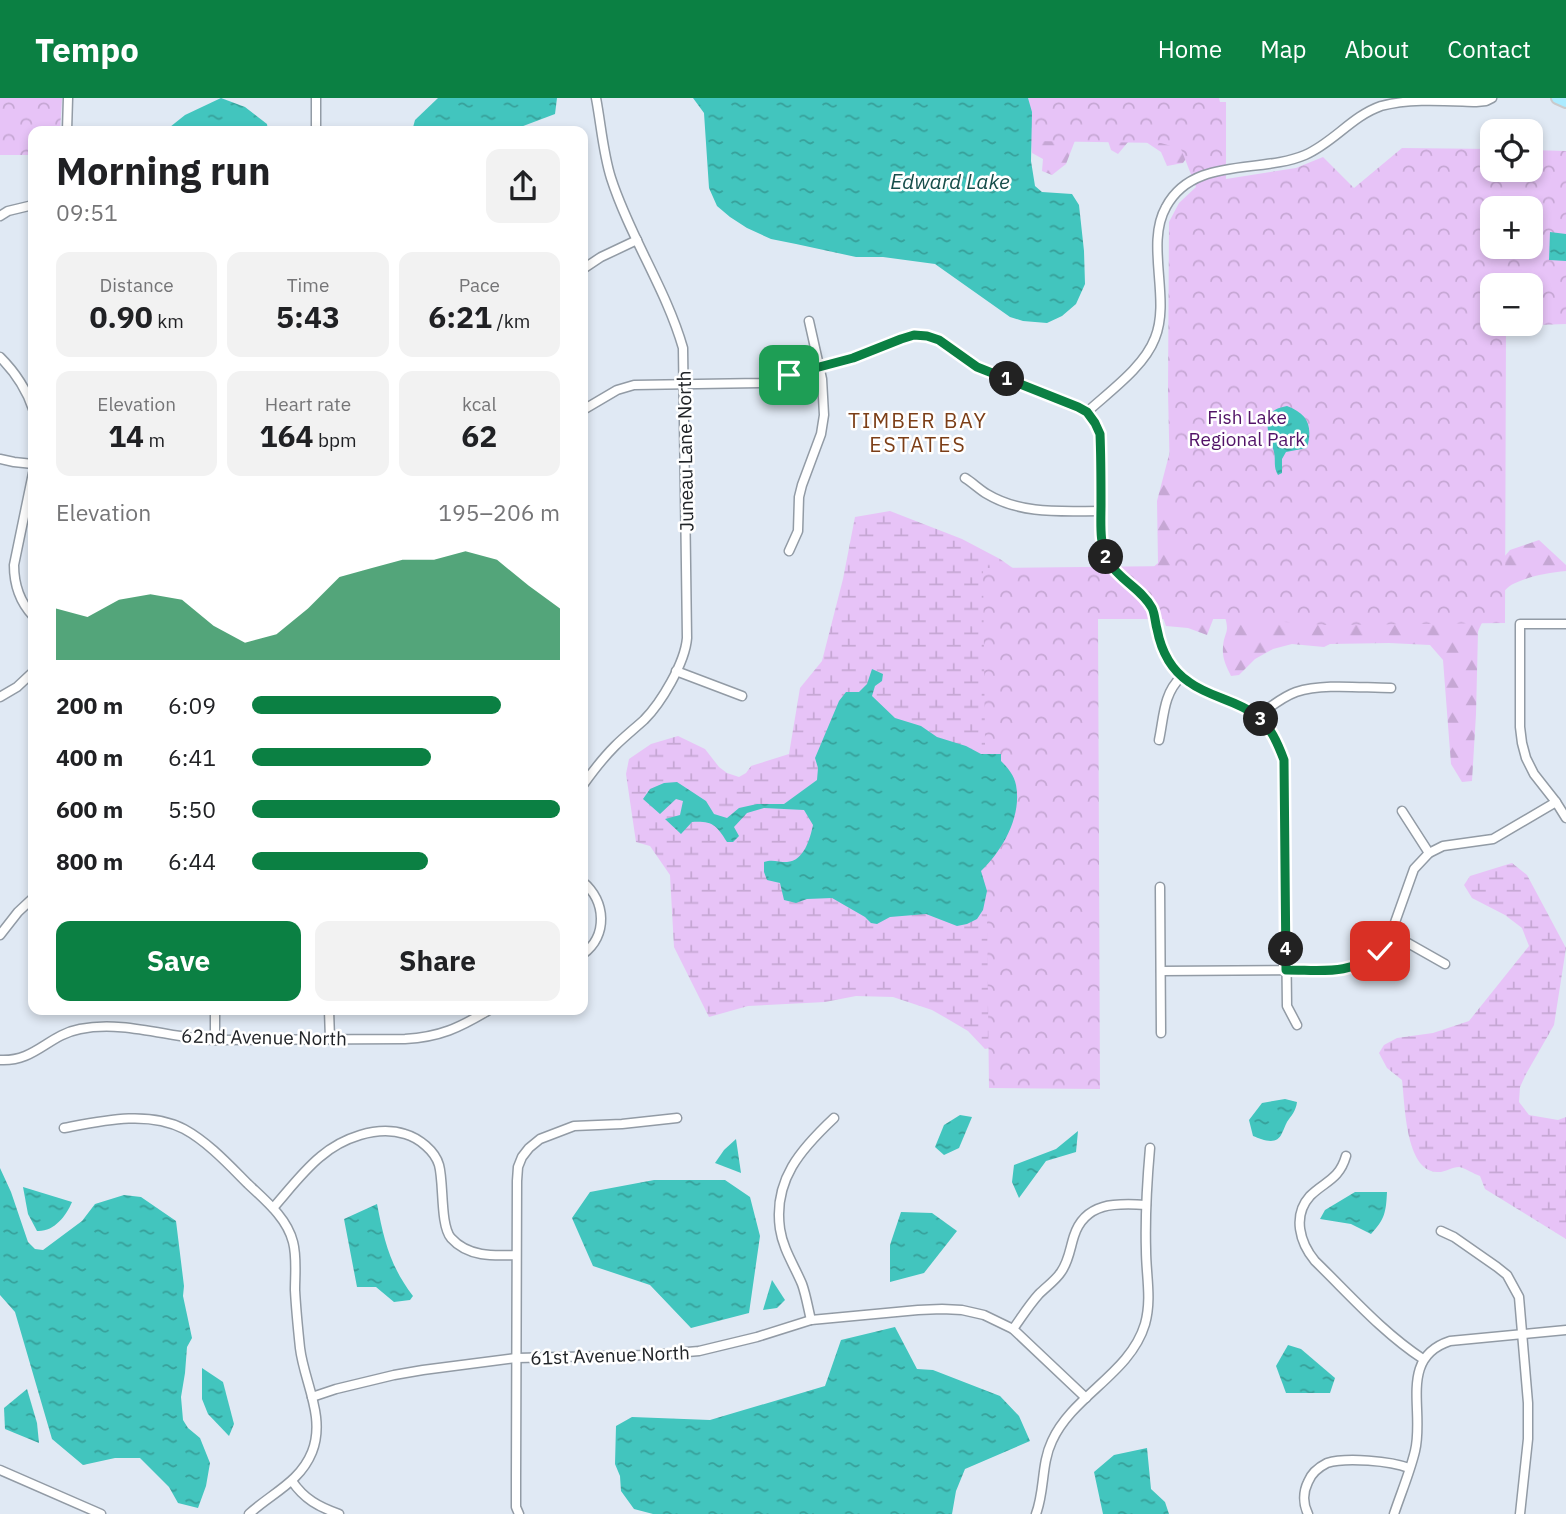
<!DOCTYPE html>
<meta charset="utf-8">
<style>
body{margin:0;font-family:"IBM Plex Sans",sans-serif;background:#f2f2f2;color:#202124;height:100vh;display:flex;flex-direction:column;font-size:26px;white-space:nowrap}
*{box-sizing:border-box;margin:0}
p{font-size:23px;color:#757577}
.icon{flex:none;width:38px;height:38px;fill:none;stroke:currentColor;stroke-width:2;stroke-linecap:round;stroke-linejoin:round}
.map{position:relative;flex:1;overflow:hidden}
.drawer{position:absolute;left:28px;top:28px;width:560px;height:889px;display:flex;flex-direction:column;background:#fff;border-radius:14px;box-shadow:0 4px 10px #0003}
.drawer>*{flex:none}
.fabs{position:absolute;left:1480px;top:21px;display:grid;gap:14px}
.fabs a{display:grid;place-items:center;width:63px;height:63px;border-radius:14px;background:#fff;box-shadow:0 4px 10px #0003;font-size:35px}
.pin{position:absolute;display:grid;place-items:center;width:60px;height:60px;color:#fff;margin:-30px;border-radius:14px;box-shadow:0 4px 10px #0006}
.km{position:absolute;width:35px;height:35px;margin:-18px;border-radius:50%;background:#222;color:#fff;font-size:19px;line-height:35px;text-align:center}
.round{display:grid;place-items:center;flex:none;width:74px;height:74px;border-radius:14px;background:#f2f2f2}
.head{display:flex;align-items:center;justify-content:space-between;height:119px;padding:0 28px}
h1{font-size:38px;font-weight:700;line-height:52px}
.figures{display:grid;grid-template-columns:repeat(3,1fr);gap:10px;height:119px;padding:7px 28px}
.figures div{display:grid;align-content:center;border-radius:14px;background:#f2f2f2;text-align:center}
.figures b{font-size:30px;font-weight:700}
.figures small{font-size:19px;font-weight:400}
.figures p{font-size:19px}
.chart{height:196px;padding:14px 28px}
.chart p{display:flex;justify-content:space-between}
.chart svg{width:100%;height:126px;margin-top:7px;fill:#0b8043;opacity:.7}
.cta{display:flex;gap:14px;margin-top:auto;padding:14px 28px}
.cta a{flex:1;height:80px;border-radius:14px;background:#0b8043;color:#fff;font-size:28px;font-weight:700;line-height:80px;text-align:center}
.cta a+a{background:#f2f2f2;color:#202124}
ul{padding:0 28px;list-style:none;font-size:23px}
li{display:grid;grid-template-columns:112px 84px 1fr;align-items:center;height:52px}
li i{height:18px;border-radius:9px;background:#0b8043}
header{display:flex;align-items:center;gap:42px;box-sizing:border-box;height:98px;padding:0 35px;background:#0b8043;color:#fff}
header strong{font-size:33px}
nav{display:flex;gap:38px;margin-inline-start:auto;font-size:24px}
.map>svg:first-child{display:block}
.forest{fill:url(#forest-firs)}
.wetland{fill:url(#wetland-marsh)}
.park{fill:url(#park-crowns);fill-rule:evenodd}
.water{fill:url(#water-ripples)}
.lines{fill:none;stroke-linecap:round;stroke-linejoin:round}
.minor-casing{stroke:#929ba5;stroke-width:11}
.major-casing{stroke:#cacacb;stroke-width:14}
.minor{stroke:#fff;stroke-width:8}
.major{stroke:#abebff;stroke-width:10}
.route-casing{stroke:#fff;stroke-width:14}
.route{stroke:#0b8043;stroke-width:9}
.labels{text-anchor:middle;stroke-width:5;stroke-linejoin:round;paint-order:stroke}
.park-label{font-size:19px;fill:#521368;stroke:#fff}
.street-label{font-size:19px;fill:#212428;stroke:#fff}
.water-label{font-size:21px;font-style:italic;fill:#174e4b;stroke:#fff}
.neighbourhood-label{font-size:21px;letter-spacing:2px;fill:#7c3e17;stroke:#fff}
</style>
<header>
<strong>Tempo</strong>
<nav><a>Home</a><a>Map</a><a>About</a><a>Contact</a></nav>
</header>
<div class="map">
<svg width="1566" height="1416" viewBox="0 0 1566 1416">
<defs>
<pattern id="forest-firs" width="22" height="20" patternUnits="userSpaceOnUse" patternTransform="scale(1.75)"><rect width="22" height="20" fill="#e7c3f7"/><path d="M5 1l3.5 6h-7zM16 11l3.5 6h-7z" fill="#c6a7d4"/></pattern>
<pattern id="wetland-marsh" width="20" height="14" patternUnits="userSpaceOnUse" patternTransform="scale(1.75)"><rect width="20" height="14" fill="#e7c3f7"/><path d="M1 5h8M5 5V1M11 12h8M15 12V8" fill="none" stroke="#c6a7d4"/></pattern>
<pattern id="park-crowns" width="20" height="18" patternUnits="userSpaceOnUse" patternTransform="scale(1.75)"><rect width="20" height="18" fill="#e7c3f7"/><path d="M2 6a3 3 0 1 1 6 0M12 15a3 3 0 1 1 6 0" fill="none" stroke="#c6a7d4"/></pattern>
<pattern id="water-ripples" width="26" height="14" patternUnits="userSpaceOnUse" patternTransform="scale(1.75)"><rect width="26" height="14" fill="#42c5be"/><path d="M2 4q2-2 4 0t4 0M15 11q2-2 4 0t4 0" fill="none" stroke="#37a09a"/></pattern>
</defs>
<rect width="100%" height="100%" fill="#e0e9f4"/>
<g class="forest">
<path d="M1028,0L1192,52L1183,65L1167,68L1161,54L1146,44H1128L1118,56L1111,52L1105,34L1076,40L1066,66L1052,77L1042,73L1043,61L1032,55C1030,36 1033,18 1028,0Z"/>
<path d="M1185,355L1482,485L1510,452L1539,442L1566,467V473C1548,475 1529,478 1513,486C1502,491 1482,522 1478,534L1476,616L1472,683L1462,684L1451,666L1443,562L1430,547L1389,545L1330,546L1324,549L1292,546L1273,551L1255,561L1239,577L1231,578C1226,568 1222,560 1223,549C1224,534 1230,536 1225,519H1214L1207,537L1188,530L1166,528L1156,501L1144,477L1158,465L1157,403L1169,357Z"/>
</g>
<g class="wetland">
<polygon points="890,413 962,441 1000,461 1027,480 1011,946 985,951 968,933 946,920 932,912 893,899 856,898 825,904 748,908 709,919 674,849 670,777 650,748 636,744 626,676 629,661 651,646 678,638 705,651 719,669 727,675 739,679 746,675 751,668 789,656 800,590 822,563 843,481 855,419"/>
<path d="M1512,765L1527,777L1566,850L1554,927L1526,976L1520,989L1519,1004L1529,1017L1558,1022L1566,1019V1141L1485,1091L1480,1078C1474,1076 1465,1070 1459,1069C1452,1069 1444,1075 1437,1074C1405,1073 1405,1005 1402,982L1387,970L1379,955L1384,947L1397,940L1433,935L1469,923L1529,848L1522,830L1505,817L1472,800L1464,787L1470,778Z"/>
</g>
<g class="park">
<polygon points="0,0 62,0 60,33 33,33 33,57 0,57"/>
<path d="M1028,0H1219L1220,4H1226V81L1296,70L1323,59L1354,90L1402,50L1493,51V72H1531V52L1566,53V226L1506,228L1505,525L1327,527L1243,521H1098L1100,991L989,990L983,470L1172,468L1168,294L1169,124L1179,105L1196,89L1181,51L1161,45L1031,43L1032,14ZM1493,110H1531V149H1493ZM1493,187H1531V226H1493Z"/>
</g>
<g class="water">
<polygon points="221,0 245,9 267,26 268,33 165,33 185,17"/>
<polygon points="438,0 557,0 555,16 510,33 412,33 415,22"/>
<polygon points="693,0 1028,0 1032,14 1031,63 1035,88 1042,94 1072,96 1079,107 1084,153 1085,186 1076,206 1062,218 1047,225 1023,223 1010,219 935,166 883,159 856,159 796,146 771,141 747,130 730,119 717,108 709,90 704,15"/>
<polygon points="1550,134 1566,136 1566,163 1549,162"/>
<path d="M1287,308C1308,316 1313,328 1307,350L1286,354L1282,361V375L1278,377C1273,369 1276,363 1274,354C1269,335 1257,313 1287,308Z"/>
<path d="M872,571L883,576L882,583L875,588L872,598L895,620L921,628L937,639L966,648L981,656H1001V663C1008,670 1014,677 1016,687C1022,718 1003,752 981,773L987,793L983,812L977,821L967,826L957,828L926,816L890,819L877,826L871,825L865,819L832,800L807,801L796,805L784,802L780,785L767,782L764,774V764C772,761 778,764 787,764C804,763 810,741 813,727L804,712L764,710L747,715L734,729L739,738L733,744H727C716,727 713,723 692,724L681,736L665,721L680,717L683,703L676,701L660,716L643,701L650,691L664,685L677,684L706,703L714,716L727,720L739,710L757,706H784L817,682L818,670L815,660L839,603L846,594H859L867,586Z"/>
<path d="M1285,1001L1297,1004C1296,1013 1291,1018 1287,1024C1285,1028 1284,1031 1282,1035C1277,1048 1263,1042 1253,1038L1249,1022L1262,1005Z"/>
<polygon points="960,1017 972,1019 959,1050 944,1057 935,1049 944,1027"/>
<polygon points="1078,1033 1076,1054 1046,1063 1019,1100 1012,1084 1014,1067 1056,1051"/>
<polygon points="736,1041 741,1075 715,1065 724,1052"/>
<polygon points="0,1070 11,1094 28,1144 35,1151 43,1152 82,1123 95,1106 124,1097 141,1099 176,1123 184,1188 183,1198 192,1240 187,1249 185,1275 181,1299 183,1322 188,1330 200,1340 210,1365 206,1388 198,1410 178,1405 169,1389 140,1360 115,1360 83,1367 52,1341 15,1214 0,1197"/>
<polygon points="654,1082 725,1082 750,1099 760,1138 749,1215 691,1230 650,1187 593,1168 572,1120 590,1094"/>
<path d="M23,1089L72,1104C66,1118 54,1134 37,1133L28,1116Z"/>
<path d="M1355,1094H1387C1386,1114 1385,1121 1371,1136L1351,1126L1320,1121L1325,1112Z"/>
<path d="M377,1106C384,1142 390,1168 413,1198L410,1202L394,1204L376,1189H357L344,1121Z"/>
<polygon points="901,1114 932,1115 957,1133 924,1175 890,1184 890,1147"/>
<polygon points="772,1182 785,1202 777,1210 763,1212"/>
<polygon points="895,1229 917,1271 933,1272 1000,1298 1019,1318 1030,1343 965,1371 956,1393 952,1416 653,1416 634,1411 621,1393 620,1378 615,1366 616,1328 632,1319 710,1322 825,1288 841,1242"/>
<polygon points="1288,1247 1301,1251 1335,1280 1330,1295 1286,1295 1276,1268"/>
<polygon points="202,1270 223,1284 234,1326 229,1338 208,1316 202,1301"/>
<polygon points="27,1291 37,1325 39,1345 5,1331 4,1310"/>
<polygon points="1147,1350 1151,1391 1165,1404 1169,1416 1103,1416 1094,1374 1114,1357"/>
</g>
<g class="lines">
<g class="minor-casing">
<g id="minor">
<polyline points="67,33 68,0"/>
<polyline points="316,33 316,0"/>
<polyline points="0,118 8,113 33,107"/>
<polyline points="583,171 601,159 637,142"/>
<path d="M0,259C15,274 26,290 33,311"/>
<path d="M583,312L617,292L634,287L761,285L853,260L901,241L914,237L927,238L939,242L977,269L1078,309L1087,314L1095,325L1099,336C1102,359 1101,382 1101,406C1101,425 1099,446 1108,463C1119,482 1142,491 1152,510C1155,516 1155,523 1157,531C1160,550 1169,569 1184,581C1206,598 1234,601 1256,617C1270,627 1278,645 1284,661L1287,908L1297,927"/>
<path d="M1087,314C1110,293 1144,269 1155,240C1171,201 1145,146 1166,109C1193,58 1260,76 1305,57C1333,45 1352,18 1381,8C1411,0 1446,3 1476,4L1486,3L1492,0"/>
<polyline points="0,361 14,364 33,366"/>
<path d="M33,375L14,467C14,487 20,504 33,518"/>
<path d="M965,380C973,385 980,392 987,396C1022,417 1063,413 1101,413"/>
<polyline points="789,453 798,433 799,399 802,387 821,336 824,317 822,281 809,223"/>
<polyline points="1566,526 1520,526 1520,629 1522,645 1526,660 1534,676 1556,704 1566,720"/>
<polyline points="676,573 742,598"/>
<polyline points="0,599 17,589 33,574"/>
<path d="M1258,618C1270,609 1282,599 1296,594C1324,585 1362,590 1391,590"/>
<path d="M1159,642C1164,619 1163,596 1181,579"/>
<path d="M583,687C593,673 603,660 615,648C624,639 634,631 644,622C661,605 685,565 687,540L683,250C666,191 630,139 611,80C603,55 601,26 596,0"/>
<polyline points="1402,713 1429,755"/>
<path d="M583,784C606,803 608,838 583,856"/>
<polyline points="1160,789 1161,935"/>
<polyline points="1392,836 1445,866"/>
<polyline points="0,837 18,814 33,800"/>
<path d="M1161,873L1334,872C1357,870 1374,862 1388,844L1414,771L1429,755L1443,748L1493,741L1556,704"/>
<polyline points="215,912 215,942"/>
<polyline points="329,912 330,941"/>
<path d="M0,962C35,964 48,937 80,931C124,922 170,940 215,942L405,941C440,939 459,930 489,912"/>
<path d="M64,1030C101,1023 148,1012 184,1031C208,1044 229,1067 248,1086C266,1103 287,1120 293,1144C297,1159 295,1177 295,1192C296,1211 298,1231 300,1250C304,1284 326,1319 312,1354C300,1384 272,1395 249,1416"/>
<path d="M1346,1058C1339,1082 1325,1083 1310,1098C1292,1118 1300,1145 1315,1163C1350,1197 1382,1234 1423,1261"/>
<path d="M273,1110C288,1093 303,1073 320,1059C342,1040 377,1027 405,1036C419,1040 435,1053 439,1067C444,1085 440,1127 451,1140C468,1159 493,1158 516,1157"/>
<polyline points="1441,1133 1454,1139 1497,1169 1507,1177 1519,1199 1528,1305 1528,1341 1520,1416"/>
<path d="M811,1222C808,1210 806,1197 802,1186C794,1167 783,1151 780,1131C773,1082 801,1051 834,1020"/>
<path d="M1013,1231C1021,1220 1029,1207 1039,1196C1046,1189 1056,1182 1061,1174C1069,1163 1070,1150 1074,1138C1085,1104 1116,1105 1146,1107"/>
<polyline points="312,1299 336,1291 394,1277 423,1272 516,1260 652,1257 699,1253 757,1239 811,1222 918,1212 942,1211 962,1212 984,1217 1013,1231 1086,1300"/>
<polyline points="0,1372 101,1416"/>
<path d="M292,1383C304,1401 319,1409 339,1416"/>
<polyline points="519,1416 516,1409 516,1379 517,1083 518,1069 522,1059 529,1050 540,1041 574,1028 622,1026 677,1020"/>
<path d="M1036,1416C1045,1392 1041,1366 1052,1343C1073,1297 1130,1276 1145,1226C1152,1201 1146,1177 1146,1152C1145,1118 1147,1084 1150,1050"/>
<path d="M1308,1416C1303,1406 1303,1394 1308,1384C1311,1376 1319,1369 1327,1365C1346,1359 1391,1363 1409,1370"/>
<path d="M1394,1416C1401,1395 1410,1374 1415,1353C1425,1313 1398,1260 1450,1243L1566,1232"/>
</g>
</g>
<g class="major-casing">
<polyline id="major" points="1557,0 1566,4"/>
</g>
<use href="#minor" class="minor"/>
<use href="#major" class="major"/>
</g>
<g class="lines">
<g class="route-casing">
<path id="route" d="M789,277L853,260L901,241L914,237L927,238L939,242L977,269L1078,309L1087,314L1095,325L1100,336C1101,359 1101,382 1101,406C1101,425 1099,446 1108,463C1119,482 1142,491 1152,510C1155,516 1155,524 1157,531C1161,552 1171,572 1189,584C1209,599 1236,602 1256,617C1270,627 1278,646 1284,662L1286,872C1324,872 1349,878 1380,853"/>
</g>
<use href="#route" class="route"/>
</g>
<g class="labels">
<g class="park-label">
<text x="1247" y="326">Fish Lake<tspan x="1247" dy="22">Regional Park</tspan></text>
</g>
<g class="street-label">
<text transform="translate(685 353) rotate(-91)" y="7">Juneau Lane North</text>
<text transform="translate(264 939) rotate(1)" y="7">62nd Avenue North</text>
<text transform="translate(610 1257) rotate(-2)" y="7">61st Avenue North</text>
</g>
<g class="water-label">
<text x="950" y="91">Edward Lake</text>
</g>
<g class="neighbourhood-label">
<text x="918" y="330">TIMBER BAY<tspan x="918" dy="24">ESTATES</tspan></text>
</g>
</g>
</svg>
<div class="fabs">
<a><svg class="icon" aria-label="locate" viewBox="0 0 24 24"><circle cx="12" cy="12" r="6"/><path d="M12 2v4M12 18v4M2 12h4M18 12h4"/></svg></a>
<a>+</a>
<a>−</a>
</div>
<div class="pin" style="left:789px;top:277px;background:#1e9e55"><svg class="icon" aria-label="arrive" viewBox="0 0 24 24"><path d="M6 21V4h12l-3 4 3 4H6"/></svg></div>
<div class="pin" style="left:1380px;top:853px;background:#d93025"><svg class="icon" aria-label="check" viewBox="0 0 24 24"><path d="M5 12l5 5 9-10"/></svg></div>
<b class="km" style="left:1007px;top:281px">1</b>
<b class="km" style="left:1106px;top:459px">2</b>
<b class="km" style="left:1261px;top:621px">3</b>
<b class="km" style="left:1286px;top:851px">4</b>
<section class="drawer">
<div class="head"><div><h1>Morning run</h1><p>09:51</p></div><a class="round"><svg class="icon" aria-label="share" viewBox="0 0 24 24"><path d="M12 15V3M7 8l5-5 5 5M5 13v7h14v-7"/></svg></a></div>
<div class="figures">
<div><p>Distance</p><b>0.90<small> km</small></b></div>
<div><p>Time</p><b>5:43</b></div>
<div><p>Pace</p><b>6:21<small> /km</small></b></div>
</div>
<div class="figures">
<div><p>Elevation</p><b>14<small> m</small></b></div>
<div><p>Heart rate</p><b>164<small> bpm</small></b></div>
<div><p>kcal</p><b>62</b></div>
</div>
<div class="chart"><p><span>Elevation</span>195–206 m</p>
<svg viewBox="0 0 160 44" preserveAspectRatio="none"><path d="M0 44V26L10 29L20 23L30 21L40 23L50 32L60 38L70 35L80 26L90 15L100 12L110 9L120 9L130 6L140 9L150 18L160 26V44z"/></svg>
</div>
<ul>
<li><b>200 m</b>6:09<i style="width:81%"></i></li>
<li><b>400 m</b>6:41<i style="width:58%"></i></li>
<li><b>600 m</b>5:50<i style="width:100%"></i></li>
<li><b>800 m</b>6:44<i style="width:57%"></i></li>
</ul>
<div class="cta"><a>Save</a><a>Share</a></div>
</section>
</div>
